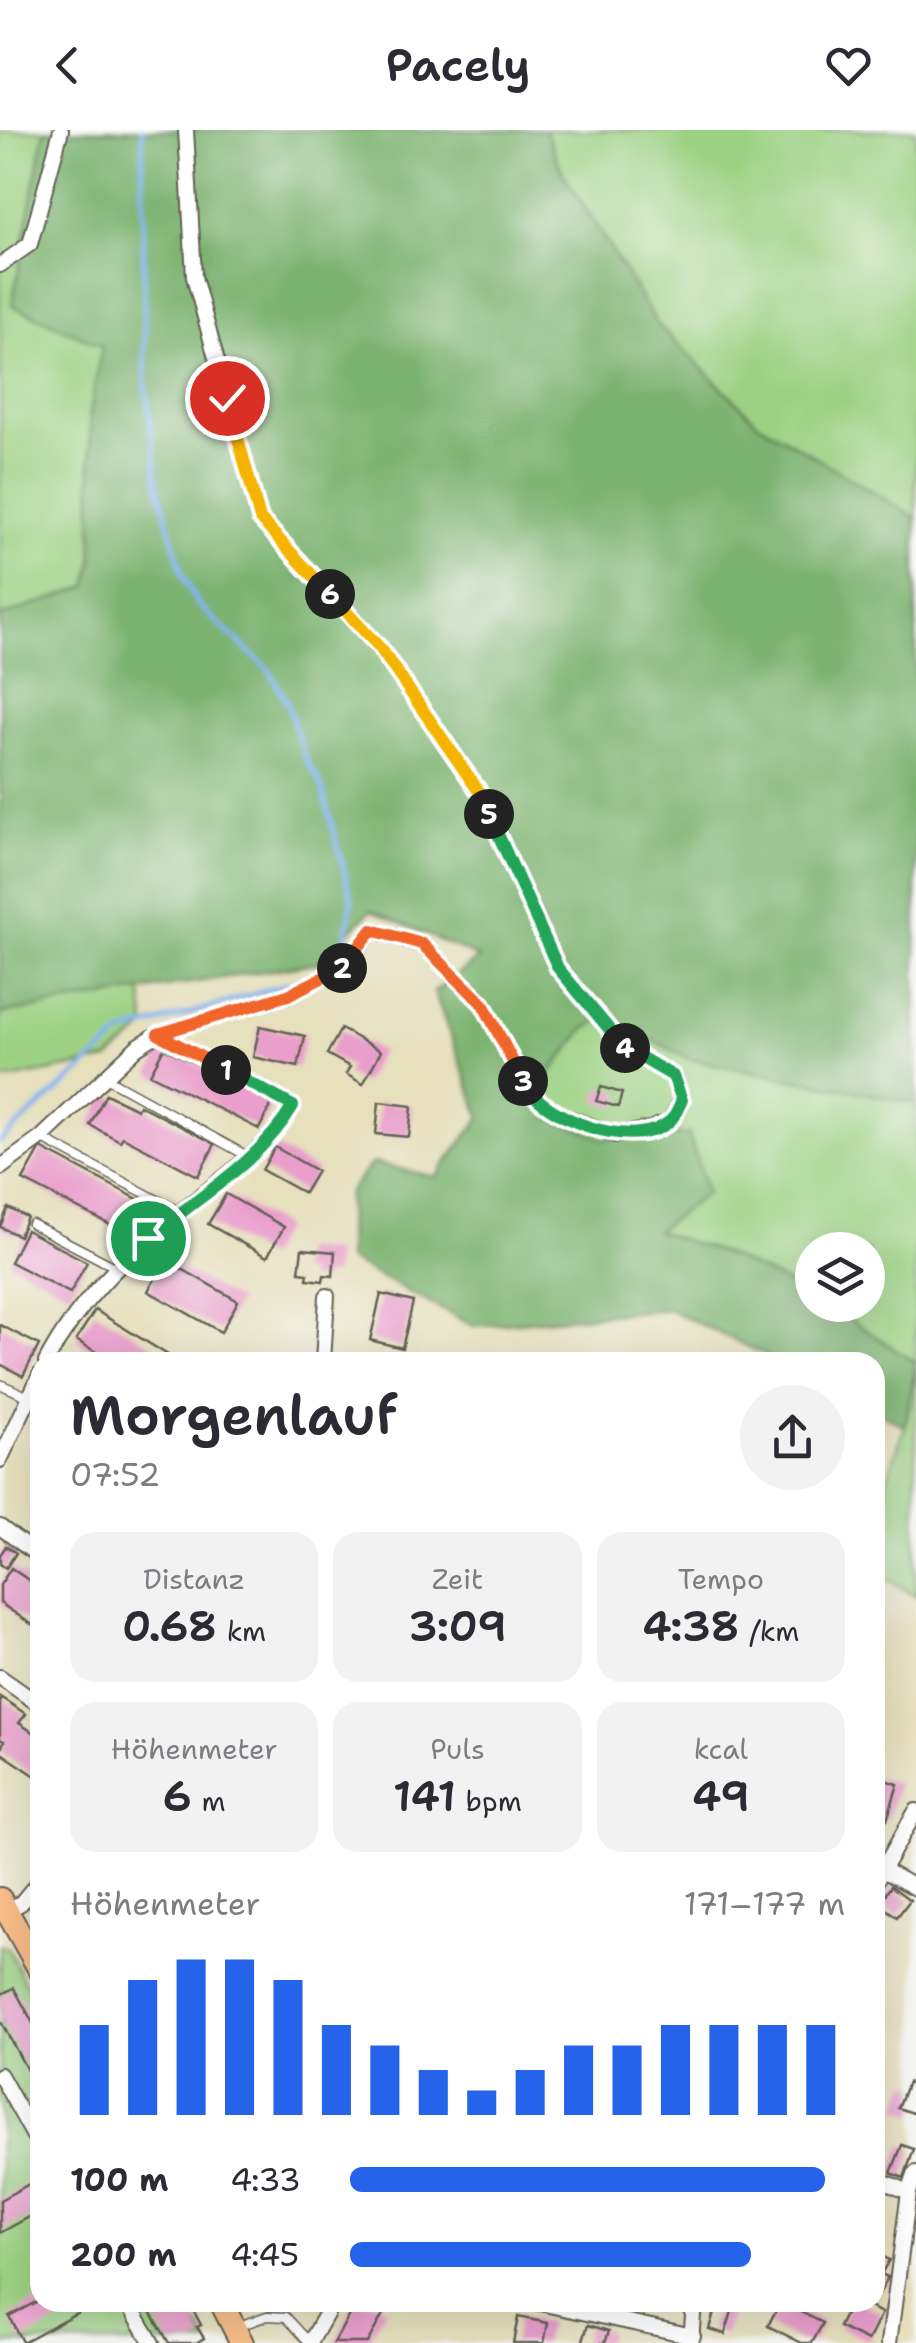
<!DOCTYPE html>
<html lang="de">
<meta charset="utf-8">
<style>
body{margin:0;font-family:"Shantell Sans",sans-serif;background:#f2f2f3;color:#2b2b33;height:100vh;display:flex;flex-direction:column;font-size:38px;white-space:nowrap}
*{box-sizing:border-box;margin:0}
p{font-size:32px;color:#7c7c81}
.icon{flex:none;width:55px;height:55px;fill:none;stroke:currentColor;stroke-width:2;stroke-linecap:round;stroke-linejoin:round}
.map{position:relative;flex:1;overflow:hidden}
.side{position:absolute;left:30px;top:1222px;width:855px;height:960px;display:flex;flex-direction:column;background:#fff;border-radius:30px;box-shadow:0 10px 40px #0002}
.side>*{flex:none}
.tools{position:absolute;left:795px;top:1102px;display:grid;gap:20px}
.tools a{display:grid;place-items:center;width:90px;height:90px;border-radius:50%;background:#fff;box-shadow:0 10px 40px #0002;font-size:50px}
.pin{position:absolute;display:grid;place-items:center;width:85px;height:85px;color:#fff;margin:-42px;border:5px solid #fff;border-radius:50%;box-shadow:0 2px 10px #0007}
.km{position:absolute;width:50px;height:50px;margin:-25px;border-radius:50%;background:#222;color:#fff;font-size:28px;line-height:50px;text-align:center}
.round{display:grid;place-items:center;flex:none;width:105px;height:105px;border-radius:52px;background:#f2f2f3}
.head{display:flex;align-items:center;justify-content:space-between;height:170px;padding:0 40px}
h1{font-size:55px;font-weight:600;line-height:75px}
.figures{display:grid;grid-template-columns:repeat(3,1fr);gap:15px;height:170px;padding:10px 40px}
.figures div{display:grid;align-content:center;border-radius:25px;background:#f2f2f3;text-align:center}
.figures b{font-size:42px;font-weight:600}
.figures small{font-size:28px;font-weight:400}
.figures p{font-size:28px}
.chart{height:280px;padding:20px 40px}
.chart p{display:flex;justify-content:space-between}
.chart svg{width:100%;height:180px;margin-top:10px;stroke:#2563eb;stroke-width:6}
ul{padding:0 40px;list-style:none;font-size:32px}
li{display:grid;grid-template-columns:160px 120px 1fr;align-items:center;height:75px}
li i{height:25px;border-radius:12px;background:#2563eb}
header{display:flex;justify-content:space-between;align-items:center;height:130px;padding:0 40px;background:#fff;font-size:45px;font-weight:600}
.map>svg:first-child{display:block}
.green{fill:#9cd183;stroke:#5c7650;stroke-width:2.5}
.forest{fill:#7db371;stroke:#4c6846;stroke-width:2.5}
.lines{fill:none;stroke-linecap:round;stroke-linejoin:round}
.stream{stroke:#85b5f0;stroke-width:5}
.building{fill:#ea9ecc}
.lane-casing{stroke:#636154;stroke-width:11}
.street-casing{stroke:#636154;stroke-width:18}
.primary-casing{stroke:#636154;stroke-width:26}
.lane{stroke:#fff;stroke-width:8}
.street{stroke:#fff;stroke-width:14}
.primary{stroke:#f8bd89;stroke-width:22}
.split-1-casing{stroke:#fff;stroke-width:20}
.split-2-casing{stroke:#fff;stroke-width:20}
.split-3-casing{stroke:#fff;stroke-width:20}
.split-4-casing{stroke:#fff;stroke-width:20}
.split-5-casing{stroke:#fff;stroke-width:20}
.split-6-casing{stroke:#fff;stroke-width:20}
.split-7-casing{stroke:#fff;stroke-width:20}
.split-1{stroke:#22a559;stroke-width:12}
.split-2{stroke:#f0652b;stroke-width:12}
.split-3{stroke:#f0652b;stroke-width:12}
.split-4{stroke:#22a559;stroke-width:12}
.split-5{stroke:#22a559;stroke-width:12}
.split-6{stroke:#f5b400;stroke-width:12}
.split-7{stroke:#f5b400;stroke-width:12}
</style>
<header><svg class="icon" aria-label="back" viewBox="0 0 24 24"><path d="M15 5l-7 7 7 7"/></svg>Pacely<svg class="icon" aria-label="heart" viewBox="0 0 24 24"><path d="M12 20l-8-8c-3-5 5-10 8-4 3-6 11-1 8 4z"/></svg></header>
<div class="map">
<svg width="916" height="2213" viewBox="0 0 916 2213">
<rect width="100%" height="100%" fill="#f6f6f2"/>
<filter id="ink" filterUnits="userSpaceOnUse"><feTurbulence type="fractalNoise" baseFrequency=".01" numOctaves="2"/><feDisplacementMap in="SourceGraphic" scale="20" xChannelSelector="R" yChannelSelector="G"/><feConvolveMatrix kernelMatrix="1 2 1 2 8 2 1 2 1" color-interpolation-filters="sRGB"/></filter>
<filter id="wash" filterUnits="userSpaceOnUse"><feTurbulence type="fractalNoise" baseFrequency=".0048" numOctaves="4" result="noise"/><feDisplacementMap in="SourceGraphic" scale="40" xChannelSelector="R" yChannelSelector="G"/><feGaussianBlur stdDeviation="2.25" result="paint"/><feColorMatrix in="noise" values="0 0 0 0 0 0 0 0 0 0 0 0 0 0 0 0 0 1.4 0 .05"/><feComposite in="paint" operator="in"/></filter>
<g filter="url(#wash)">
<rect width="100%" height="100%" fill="#e6e0bd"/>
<g class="green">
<polygon points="0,0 45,0 12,175 103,216 90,283 93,431 87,457 0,487"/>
<polygon points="545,0 916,0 916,388 757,292 657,194 562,41"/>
<polygon points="142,860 146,898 108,930 0,951 0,884"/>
<polygon points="606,886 690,929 916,973 916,1233 828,1175 868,1175 868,1120 812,1120 812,1165 725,1124 655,1101 689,1004 603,1009 547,986 544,951 585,899"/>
<polygon points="916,1237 916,1466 875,1441 875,1385 905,1296"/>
<polygon points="0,1815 8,1819 40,1882 40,2172 187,2173 208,2213 0,2213"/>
</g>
<polygon class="forest" points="45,0 545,0 562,41 657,194 757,292 916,388 916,973 690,929 606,887 585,899 544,951 547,986 603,1009 689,1004 707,1063 656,1101 725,1124 812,1165 812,1175 828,1175 916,1233 905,1296 875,1280 875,1232 780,1232 668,1179 473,1196 347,1129 348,1063 372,1033 436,1047 481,987 434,862 479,828 371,780 320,832 0,884 0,487 87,457 93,431 90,283 102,216 12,175"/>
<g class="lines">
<polyline class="stream" points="0,1012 122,904 317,845 344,816 352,770 321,654 305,628 286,570 269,540 198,475 183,446 158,355 145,249 142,0"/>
</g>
<g id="blocks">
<g class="building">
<polygon points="260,896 305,906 298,937 253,927"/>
<polygon points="341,899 381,921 363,954 346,944 350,937 327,924"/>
<polygon points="164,918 272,973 259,999 150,944"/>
<polygon points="601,957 622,963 618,977 596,971"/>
<polygon points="106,964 137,979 139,975 215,1014 198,1046 123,1007 120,1011 90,995"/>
<polygon points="379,972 412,976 409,1007 376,1004"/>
<polygon points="275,1017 317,1041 304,1063 262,1040"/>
<polygon points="41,1018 147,1074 130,1105 23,1050"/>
<polygon points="226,1064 284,1097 267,1127 208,1094"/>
<polygon points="8,1078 27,1087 19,1106 0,1097"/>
<polygon points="26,1100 87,1132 70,1163 10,1132"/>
<polygon points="302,1119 335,1122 333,1146 324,1145 323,1151 307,1149 308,1143 299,1142"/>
<polygon points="166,1130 238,1171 221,1202 148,1161"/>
<polygon points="381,1164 413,1172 402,1218 370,1210"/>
<polygon points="95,1180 171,1227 168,1232 113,1232 76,1210"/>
<polygon points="0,1195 39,1215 23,1246 0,1234"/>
<polygon points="6,1416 16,1423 6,1438 0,1434 0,1425"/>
<polygon points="11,1438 40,1458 40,1500 0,1473 0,1455"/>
<polygon points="0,1567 26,1584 19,1593 40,1607 40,1649 0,1622 4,1611 0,1609"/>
<polygon points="875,1647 898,1654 887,1690 875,1687"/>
<polygon points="891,1756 910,1770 897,1787 879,1774"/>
<polygon points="14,1858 40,1906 40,1952 35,1955 0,1890 0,1865"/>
<polygon points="908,1952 916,1955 916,1984 898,1978"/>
<polygon points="902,2015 914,2019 904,2048 891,2043"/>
<polygon points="40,2048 40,2081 0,2103 0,2070"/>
<polygon points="875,2123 889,2130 881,2144 888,2147 879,2164 875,2162"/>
<polygon points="40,2170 40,2172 97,2172 22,2212 9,2186"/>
<polygon points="154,2172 189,2172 201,2195 197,2197 204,2208 196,2213 169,2213 148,2176"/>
<polygon points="356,2172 374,2172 386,2179 367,2213 334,2213"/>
<polygon points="717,2172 735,2172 725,2204 709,2199"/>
<polygon points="780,2172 823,2193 812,2213 802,2213 768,2196"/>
<polygon points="851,2172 859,2172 882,2183 868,2211 839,2197"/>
<polygon points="518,2187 548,2193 544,2213 513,2213"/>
<polygon points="588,2195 609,2201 605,2213 582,2213"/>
</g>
</g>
</g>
<g filter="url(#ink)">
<use href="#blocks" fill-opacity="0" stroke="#636154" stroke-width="2.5"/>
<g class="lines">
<g class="lane-casing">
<g id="lane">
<polyline points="106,948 249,1027"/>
<polyline points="41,1008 180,1082"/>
<polyline points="32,1094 115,1137"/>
<polyline points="0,1254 29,1267"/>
<polyline points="239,2196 267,2186 286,2187 310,2213"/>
</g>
</g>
<g class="street-casing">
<g id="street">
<polyline points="0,135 30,114 61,0"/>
<polyline points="0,1038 41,1008 137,917 158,904 288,865 346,836 372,800 423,815 483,874 528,961 555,983 616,1005 650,999 670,991 682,970 673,946 628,921 559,838 480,663 380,518 260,389 194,147 186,0"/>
<path d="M46,1232C79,1170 126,1126 180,1082C219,1050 267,1021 293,976L158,904"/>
<polyline points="323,1232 327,1166"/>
<polyline points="0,1330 40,1245"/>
<polyline points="0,1397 40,1427"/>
<polyline points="0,1547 40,1575"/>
<polyline points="876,1736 916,1758"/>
<polyline points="875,1753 916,1681"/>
<polyline points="1,1784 21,1773 40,1750"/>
<polyline points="0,1945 40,2017"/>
<polyline points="875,2048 909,2062"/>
<polyline points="128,2172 152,2213"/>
<polyline points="536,2172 693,2206"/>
<polyline points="311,2211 333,2172"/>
<polyline points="691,2212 694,2172"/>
<polyline points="889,2213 909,2062 916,2043"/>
</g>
</g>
<g class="primary-casing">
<g id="primary">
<polyline points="0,1769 40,1840"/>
<polyline points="221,2172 242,2213"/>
</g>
</g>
<use href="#lane" class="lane"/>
<use href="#street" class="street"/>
<use href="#primary" class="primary"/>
</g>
</g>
<g class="lines" filter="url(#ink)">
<g class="split-1-casing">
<path id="split-1" d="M148,1108C197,1068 261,1031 293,976L226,940"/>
</g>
<g class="split-2-casing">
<polyline id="split-2" points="226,940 158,904 288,865 342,838"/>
</g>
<g class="split-3-casing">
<polyline id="split-3" points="342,838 372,800 422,814 483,874 523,951"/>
</g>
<g class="split-4-casing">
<path id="split-4" d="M523,951C542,989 635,1023 670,991C675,987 679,976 682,970L673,946L625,918"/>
</g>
<g class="split-5-casing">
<polyline id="split-5" points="489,684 558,838 625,918"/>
</g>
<g class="split-6-casing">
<polyline id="split-6" points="330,464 380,518 480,663 489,684"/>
</g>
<g class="split-7-casing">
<polyline id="split-7" points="227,268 260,389 330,464"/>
</g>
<use href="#split-1" class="split-1"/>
<use href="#split-2" class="split-2"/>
<use href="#split-3" class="split-3"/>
<use href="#split-4" class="split-4"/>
<use href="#split-5" class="split-5"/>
<use href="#split-6" class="split-6"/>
<use href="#split-7" class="split-7"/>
</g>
</svg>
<div class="tools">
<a><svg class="icon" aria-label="layers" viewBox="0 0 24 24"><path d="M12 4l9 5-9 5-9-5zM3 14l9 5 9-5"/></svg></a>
</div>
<div class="pin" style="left:148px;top:1108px;background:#1e9e55"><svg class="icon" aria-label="arrive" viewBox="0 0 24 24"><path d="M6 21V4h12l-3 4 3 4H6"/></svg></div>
<div class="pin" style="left:227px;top:268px;background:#d93025"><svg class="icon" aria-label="check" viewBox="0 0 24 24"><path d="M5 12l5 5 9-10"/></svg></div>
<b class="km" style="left:226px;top:940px">1</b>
<b class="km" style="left:342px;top:838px">2</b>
<b class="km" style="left:523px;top:951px">3</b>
<b class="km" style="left:625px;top:918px">4</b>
<b class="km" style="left:489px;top:684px">5</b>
<b class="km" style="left:330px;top:464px">6</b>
<section class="side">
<div class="head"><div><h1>Morgenlauf</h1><p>07:52</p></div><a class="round"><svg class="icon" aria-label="share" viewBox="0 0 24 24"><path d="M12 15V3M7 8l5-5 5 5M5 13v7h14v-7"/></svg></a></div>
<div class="figures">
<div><p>Distanz</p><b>0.68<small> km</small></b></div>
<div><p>Zeit</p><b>3:09</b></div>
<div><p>Tempo</p><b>4:38<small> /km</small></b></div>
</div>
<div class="figures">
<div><p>Höhenmeter</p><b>6<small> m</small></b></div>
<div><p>Puls</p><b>141<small> bpm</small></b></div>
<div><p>kcal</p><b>49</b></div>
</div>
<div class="chart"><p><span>Höhenmeter</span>171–177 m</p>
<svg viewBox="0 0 160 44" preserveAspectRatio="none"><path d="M5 44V22M15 44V11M25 44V6M35 44V6M45 44V11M55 44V22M65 44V27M75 44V33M85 44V38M95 44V33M105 44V27M115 44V27M125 44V22M135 44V22M145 44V22M155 44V22"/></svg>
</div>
<ul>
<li><b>100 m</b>4:33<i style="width:96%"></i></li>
<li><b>200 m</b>4:45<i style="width:81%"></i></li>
</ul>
</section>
</div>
